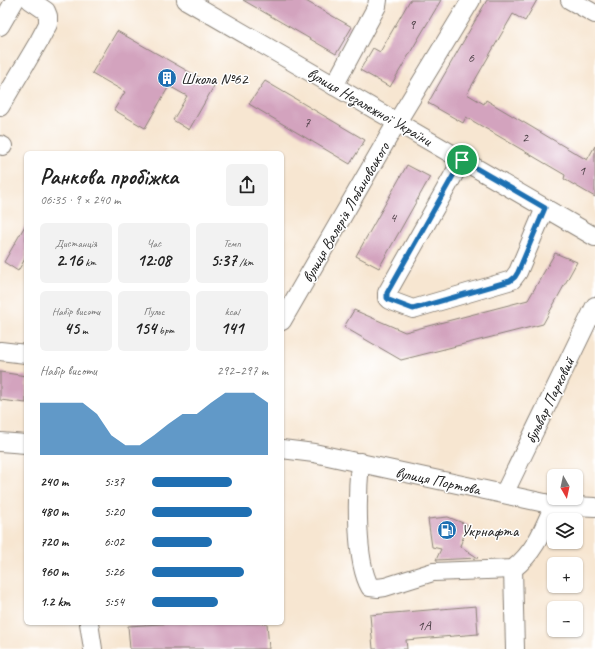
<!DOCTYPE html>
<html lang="uk">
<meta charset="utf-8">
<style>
body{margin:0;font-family:Caveat,sans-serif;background:#f2f2f2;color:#222;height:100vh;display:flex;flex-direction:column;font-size:15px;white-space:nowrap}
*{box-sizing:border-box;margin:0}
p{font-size:13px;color:#767676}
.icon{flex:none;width:22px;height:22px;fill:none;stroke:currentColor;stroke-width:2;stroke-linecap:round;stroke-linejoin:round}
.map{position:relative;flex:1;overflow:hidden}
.sheet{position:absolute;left:24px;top:151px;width:260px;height:474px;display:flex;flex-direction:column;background:#fff;border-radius:6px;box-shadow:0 1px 3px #0004}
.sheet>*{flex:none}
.needle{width:26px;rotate:171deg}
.fabs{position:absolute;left:547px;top:469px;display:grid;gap:8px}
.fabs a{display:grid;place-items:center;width:36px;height:36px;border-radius:6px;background:#fff;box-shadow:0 1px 3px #0004;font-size:20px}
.pin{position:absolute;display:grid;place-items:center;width:34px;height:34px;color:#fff;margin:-17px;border:2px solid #fff;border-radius:50%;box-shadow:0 1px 4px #0007}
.round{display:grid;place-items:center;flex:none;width:42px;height:42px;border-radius:6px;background:#f2f2f2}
.head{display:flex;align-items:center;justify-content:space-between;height:68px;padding:0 16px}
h1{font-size:22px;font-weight:800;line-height:30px}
.figures{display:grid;grid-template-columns:repeat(3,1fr);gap:6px;height:68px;padding:4px 16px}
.figures div{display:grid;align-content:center;border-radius:6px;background:#f2f2f2;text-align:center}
.figures b{font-size:17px;font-weight:800}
.figures small{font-size:11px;font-weight:400}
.figures p{font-size:11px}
.chart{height:112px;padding:8px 16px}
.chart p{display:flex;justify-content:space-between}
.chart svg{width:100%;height:72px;margin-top:4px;fill:#1f6fb2;opacity:.7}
ul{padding:0 16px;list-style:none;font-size:13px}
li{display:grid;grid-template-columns:64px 48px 1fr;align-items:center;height:30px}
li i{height:10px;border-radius:5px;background:#1f6fb2}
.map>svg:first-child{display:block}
.building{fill:#d3a3be}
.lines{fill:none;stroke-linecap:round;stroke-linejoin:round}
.minor-casing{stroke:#8a8176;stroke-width:20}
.minor{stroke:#fff;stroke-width:18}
.route-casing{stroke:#fff;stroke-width:8}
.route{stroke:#1f6fb2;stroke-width:5}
.labels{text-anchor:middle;stroke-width:3;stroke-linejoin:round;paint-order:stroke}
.number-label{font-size:14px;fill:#4a3e44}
.poi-label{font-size:16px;fill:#1c1c1c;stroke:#fff;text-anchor:start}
.street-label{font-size:16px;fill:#1c1c1c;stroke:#fff}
</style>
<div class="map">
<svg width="595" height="649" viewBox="0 0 595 649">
<rect width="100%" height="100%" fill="#fff"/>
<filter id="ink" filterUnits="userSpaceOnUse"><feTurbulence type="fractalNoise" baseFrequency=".025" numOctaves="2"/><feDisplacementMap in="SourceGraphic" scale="8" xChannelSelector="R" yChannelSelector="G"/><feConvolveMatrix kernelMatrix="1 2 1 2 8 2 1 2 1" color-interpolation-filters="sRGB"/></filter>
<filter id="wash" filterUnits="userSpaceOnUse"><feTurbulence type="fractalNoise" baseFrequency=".012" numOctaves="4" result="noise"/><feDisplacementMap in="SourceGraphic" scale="16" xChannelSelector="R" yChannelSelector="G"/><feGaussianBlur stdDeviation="0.9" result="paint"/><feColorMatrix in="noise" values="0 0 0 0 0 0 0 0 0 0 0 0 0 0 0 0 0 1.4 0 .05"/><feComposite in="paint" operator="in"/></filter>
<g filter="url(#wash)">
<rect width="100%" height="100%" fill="#f7e6d1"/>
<g id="blocks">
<g class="building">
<polygon points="243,0 304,0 352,27 336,54"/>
<polygon points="410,0 441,0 390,87 360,70 373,48 380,52"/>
<polygon points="487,0 537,0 525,21 513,14 467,94 484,104 486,100 587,160 595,146 595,197 564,179 565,175 466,117 463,123 428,103"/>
<polygon points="117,31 214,86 189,130 173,120 187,96 169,86 145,128 114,110 125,92 92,73"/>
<polygon points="265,81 365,140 350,164 249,104"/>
<polygon points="407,165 430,177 379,268 356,256"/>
<polygon points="26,224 26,257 18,271 4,262"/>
<polygon points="555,253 577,262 543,324 401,360 344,327 354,310 405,332 528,300"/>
<polygon points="0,372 26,376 26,403 0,400"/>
<polygon points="448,517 468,525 460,546 478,558 436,560 441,549 432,547 428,519"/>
<polygon points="476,606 478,634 406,640 407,649 373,649 370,615"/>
<polygon points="176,623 267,623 269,649 130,649 128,626"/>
</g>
</g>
</g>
<g filter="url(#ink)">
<use href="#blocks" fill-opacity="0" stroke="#8a8176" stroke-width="1"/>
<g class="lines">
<g class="minor-casing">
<g id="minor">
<polyline points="186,0 595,237"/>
<polyline points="570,0 595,14"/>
<polyline points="0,26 15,0"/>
<polyline points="334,86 377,6 378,0"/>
<polyline points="0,107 39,41 48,24 48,16 46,11 30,0"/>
<polyline points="0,145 3,146"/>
<polyline points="462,160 387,293 387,298 389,300 413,309 512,280 518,272 545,208"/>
<polyline points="282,321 397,122 471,0"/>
<polyline points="0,351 26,354"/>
<polyline points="0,442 26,444"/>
<polyline points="282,449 314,453 554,505 595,507"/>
<path d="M360,462C357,493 355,561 370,587L378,588L385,587L433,572L513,569C535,552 543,530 554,505"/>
<polyline points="504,494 595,306"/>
<polyline points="513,569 515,649"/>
<polyline points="89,623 93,649"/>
</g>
</g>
<use href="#minor" class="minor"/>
</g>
</g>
<g class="lines" filter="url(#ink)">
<g class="route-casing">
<polygon id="route" points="462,160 545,208 518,272 515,277 510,281 413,309 389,300 387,298 387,293"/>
</g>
<use href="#route" class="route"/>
</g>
<defs>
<g id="building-disc" transform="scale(1)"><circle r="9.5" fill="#1f6fb2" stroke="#fff"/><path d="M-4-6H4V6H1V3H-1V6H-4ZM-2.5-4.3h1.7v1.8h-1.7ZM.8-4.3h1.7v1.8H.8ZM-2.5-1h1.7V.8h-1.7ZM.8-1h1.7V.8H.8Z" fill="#fff"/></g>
<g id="fuel-disc" transform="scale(1)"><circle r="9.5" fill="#1f6fb2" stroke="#fff"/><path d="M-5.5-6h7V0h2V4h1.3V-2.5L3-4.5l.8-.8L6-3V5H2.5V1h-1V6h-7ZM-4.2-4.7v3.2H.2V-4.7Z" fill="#fff"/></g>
</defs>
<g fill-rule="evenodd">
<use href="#building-disc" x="167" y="78"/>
<use href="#fuel-disc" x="447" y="530"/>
</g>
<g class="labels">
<g class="number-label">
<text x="412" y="29">9</text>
<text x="471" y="62">6</text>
<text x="307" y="127">7</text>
<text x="525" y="142">2</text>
<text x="582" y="175">1</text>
<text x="393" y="222">4</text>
<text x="424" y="630">1А</text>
</g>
<g class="poi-label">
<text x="181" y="84">Школа №62</text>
<text x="461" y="536">Укрнафта</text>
</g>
<g class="street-label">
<text transform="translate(370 106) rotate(30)" y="6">вулиця Незалежної України</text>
<text transform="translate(345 212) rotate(-60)" y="6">вулиця Валерія Лобановського</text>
<text transform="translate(549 400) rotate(-64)" y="6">бульвар Парковий</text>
<text transform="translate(438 480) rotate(12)" y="6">вулиця Портова</text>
</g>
</g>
</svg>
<div class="fabs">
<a><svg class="needle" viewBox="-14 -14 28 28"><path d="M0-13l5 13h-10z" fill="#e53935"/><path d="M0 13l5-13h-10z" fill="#767676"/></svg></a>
<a><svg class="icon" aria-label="layers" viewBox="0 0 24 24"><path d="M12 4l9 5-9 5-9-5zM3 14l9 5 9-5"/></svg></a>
<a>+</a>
<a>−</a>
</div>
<div class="pin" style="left:462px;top:160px;background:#1e9e55"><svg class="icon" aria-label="arrive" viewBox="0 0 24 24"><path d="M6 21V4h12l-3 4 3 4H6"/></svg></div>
<section class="sheet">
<div class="head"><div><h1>Ранкова пробіжка</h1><p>06:35 · 9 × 240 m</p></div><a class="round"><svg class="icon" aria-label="share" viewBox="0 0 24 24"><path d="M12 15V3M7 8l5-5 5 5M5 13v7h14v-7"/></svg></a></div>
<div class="figures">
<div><p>Дистанція</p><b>2.16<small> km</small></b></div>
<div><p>Час</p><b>12:08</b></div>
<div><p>Темп</p><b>5:37<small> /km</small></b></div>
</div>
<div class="figures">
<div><p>Набір висоти</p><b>45<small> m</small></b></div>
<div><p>Пульс</p><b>154<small> bpm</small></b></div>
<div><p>kcal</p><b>141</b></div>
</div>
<div class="chart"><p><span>Набір висоти</span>292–297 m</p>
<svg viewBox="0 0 160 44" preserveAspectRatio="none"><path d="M0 44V12L10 12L20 12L30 12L40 19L50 32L60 38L70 38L80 32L90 25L100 19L110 19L120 12L130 6L140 6L150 6L160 12V44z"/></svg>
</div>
<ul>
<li><b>240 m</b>5:37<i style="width:69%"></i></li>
<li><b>480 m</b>5:20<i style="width:86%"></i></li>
<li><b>720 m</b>6:02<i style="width:52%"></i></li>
<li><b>960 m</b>5:26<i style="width:79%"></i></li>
<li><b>1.2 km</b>5:54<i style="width:57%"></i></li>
</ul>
</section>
</div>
